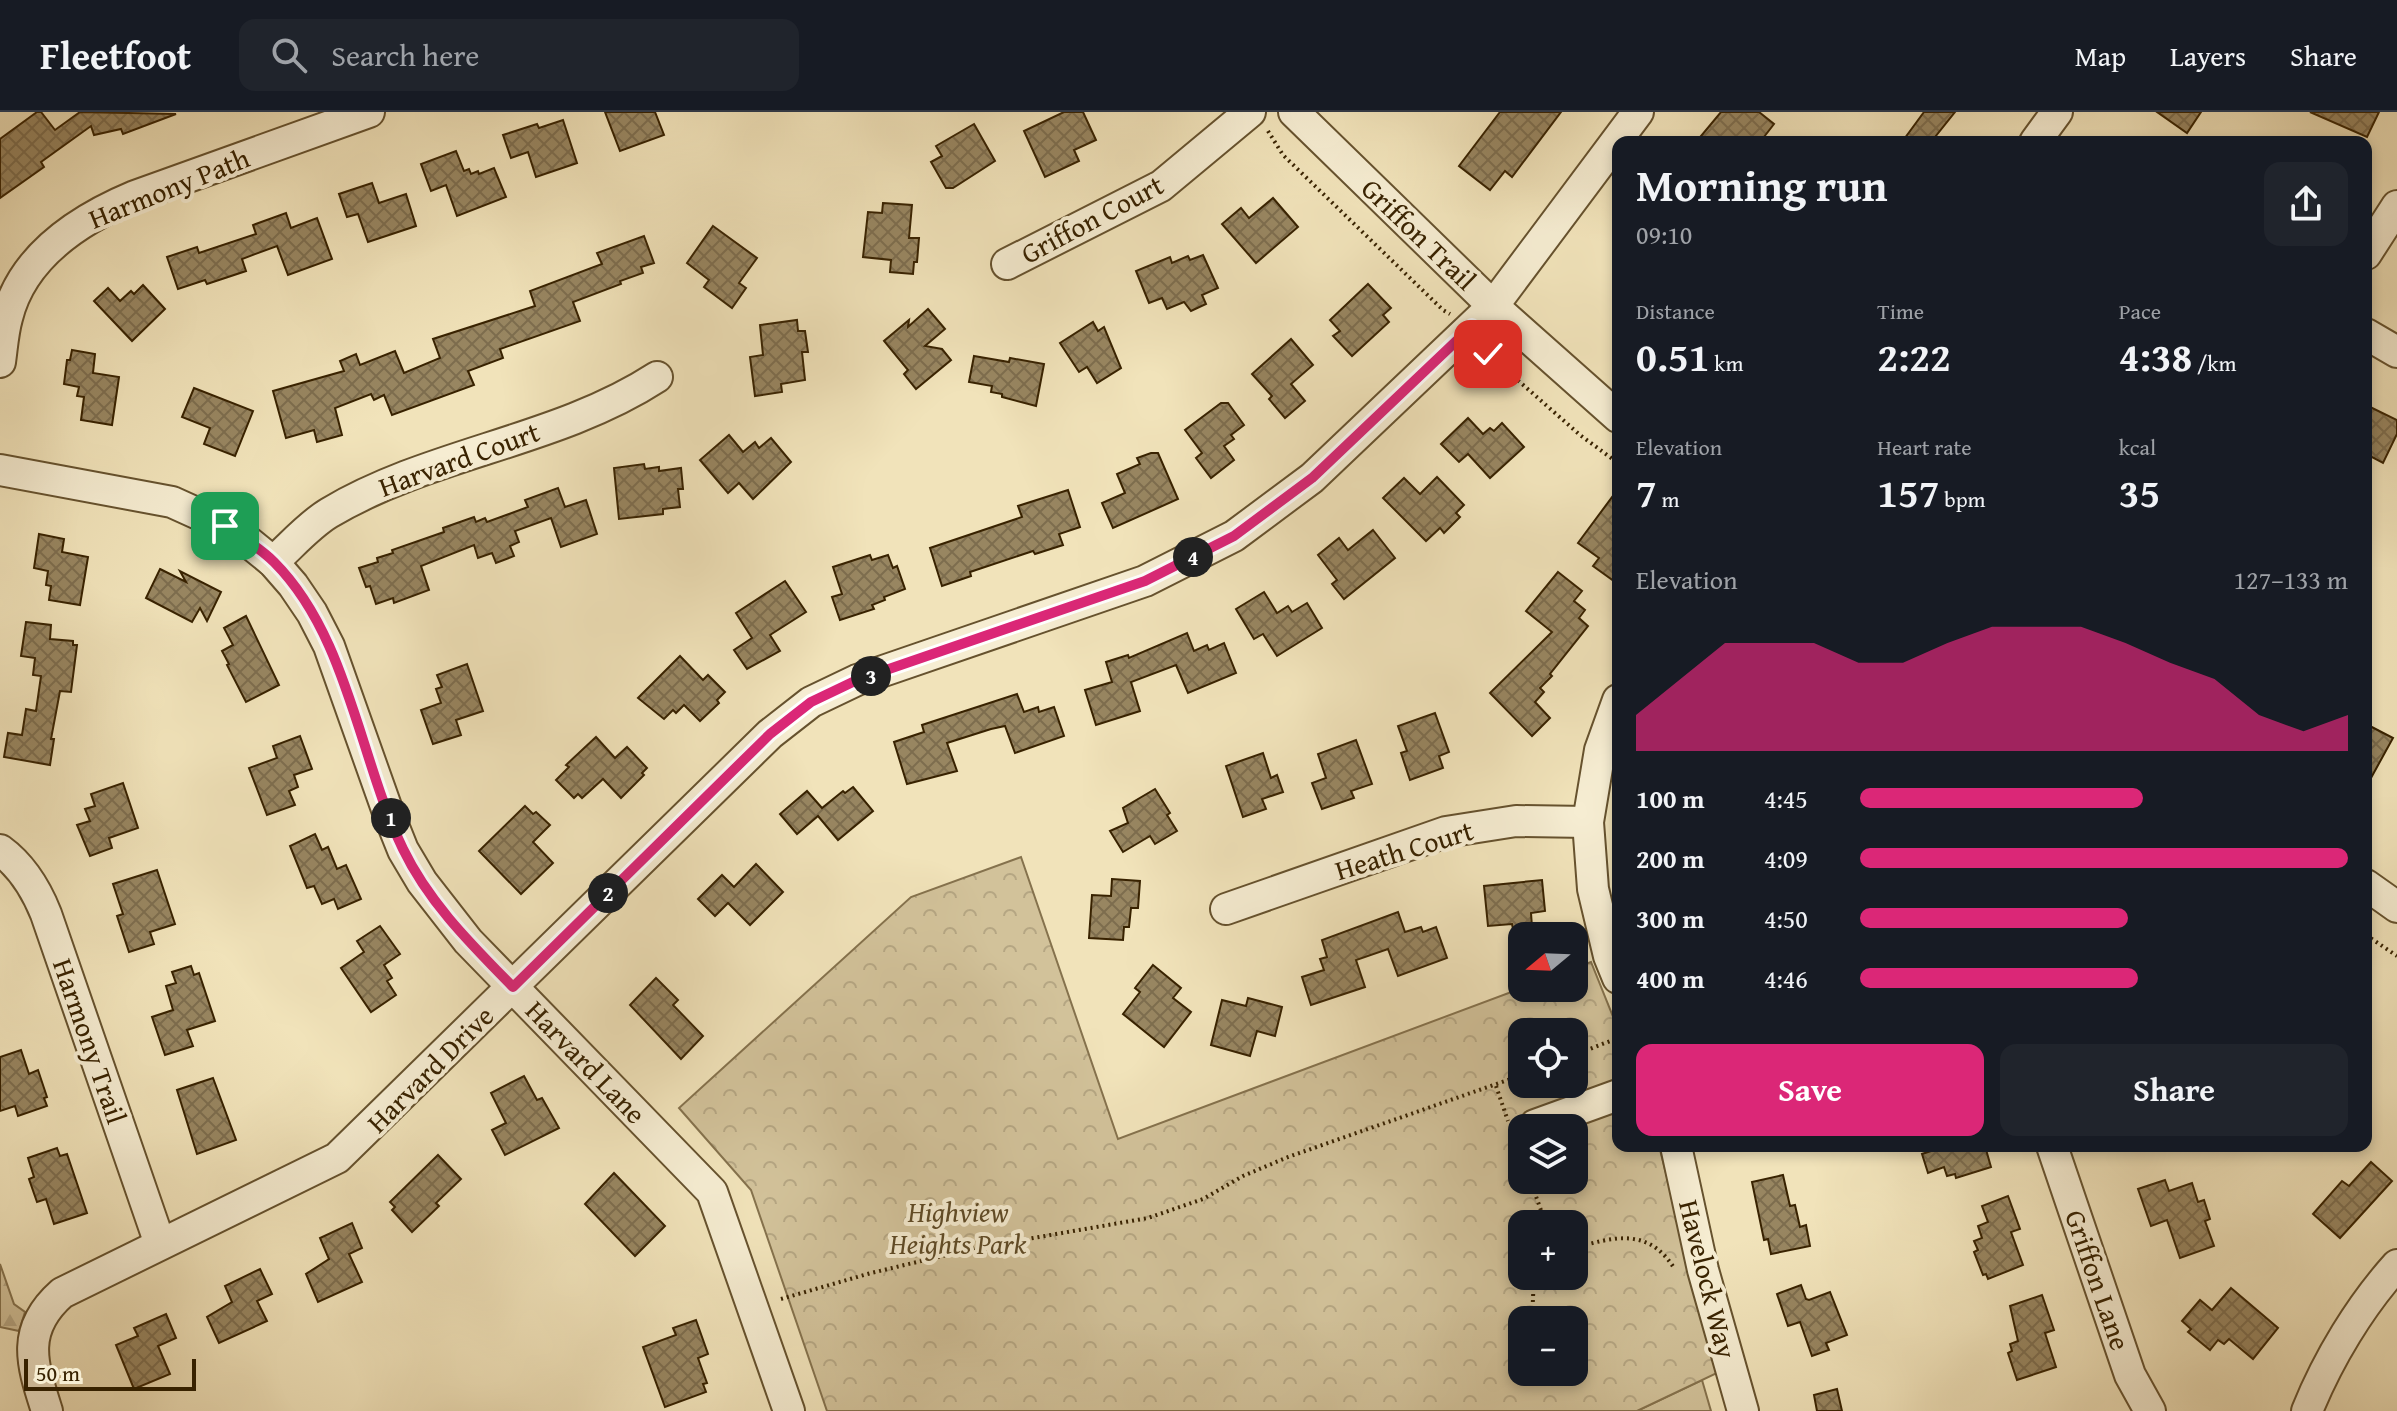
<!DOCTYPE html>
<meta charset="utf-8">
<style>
body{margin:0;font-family:"Gentium Book Plus",serif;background:#20242c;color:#f1f3f6;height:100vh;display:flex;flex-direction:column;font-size:30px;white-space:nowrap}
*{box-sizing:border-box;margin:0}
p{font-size:26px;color:#9ea1a6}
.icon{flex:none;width:44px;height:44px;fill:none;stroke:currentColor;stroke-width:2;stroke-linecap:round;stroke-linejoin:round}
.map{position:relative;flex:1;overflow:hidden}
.panel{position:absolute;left:1612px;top:24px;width:760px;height:1016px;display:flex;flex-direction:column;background:#171b24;border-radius:16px;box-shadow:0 4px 12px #0003}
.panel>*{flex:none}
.needle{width:52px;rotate:251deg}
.buttons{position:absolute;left:1508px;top:810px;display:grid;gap:16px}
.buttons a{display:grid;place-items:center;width:80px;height:80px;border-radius:16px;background:#171b24;box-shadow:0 4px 12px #0003;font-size:40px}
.scale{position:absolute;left:24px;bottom:20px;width:172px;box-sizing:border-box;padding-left:8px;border:4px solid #382200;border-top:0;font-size:22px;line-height:28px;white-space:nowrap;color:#382200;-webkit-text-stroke:6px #f6edd2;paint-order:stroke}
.pin{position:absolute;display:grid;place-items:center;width:68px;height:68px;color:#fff;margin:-34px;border-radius:16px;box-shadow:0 4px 12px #0006}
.km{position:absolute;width:40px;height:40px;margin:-20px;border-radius:50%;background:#222;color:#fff;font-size:22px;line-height:40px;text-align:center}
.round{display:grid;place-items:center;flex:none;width:84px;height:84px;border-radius:16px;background:#20242c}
.summary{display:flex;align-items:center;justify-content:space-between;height:136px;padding:0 24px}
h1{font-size:44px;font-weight:700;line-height:60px}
.metrics{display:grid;grid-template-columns:repeat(3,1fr);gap:12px;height:136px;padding:8px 24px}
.metrics div{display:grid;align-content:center}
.metrics b{font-size:40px;font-weight:700}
.metrics small{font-size:22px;font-weight:400}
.metrics p{font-size:22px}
.chart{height:224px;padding:16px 24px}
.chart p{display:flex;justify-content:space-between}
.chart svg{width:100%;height:144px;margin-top:8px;fill:#db2777;opacity:.7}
.primary-button{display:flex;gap:16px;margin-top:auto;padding:16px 24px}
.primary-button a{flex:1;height:92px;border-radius:16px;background:#db2777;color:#fff;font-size:32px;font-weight:700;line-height:92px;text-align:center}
.primary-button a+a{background:#20242c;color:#f1f3f6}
ul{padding:0 24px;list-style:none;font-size:26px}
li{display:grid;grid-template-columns:128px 96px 1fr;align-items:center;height:60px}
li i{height:20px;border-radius:10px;background:#db2777}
header{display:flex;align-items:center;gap:48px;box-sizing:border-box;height:112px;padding:0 40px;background:#171b24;border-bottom:2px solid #363941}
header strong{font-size:38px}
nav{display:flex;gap:44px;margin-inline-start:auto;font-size:28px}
.search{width:560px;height:72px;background:#20242c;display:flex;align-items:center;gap:20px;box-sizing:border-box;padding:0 28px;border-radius:16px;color:#9ea1a6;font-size:30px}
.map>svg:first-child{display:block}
.green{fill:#d2c29a;stroke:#85724d;stroke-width:2}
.forest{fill:url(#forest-firs);stroke:#85724d;stroke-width:2}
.park{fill:url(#park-crowns);stroke:#85724d;stroke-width:2;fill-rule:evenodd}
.building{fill:url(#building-cross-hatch);stroke:#382200;stroke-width:2}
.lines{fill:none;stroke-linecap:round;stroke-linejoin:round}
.minor-casing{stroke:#66522e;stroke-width:34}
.path{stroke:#382200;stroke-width:4;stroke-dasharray:2 4;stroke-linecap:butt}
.minor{stroke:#f6edd2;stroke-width:30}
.route-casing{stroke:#fff;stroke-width:16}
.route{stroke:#db2777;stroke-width:10}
.labels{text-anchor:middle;stroke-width:8;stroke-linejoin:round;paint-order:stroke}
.street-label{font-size:28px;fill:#382200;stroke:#f6edd2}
.park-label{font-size:28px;font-style:italic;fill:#5e4a26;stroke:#f6edd2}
</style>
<header>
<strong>Fleetfoot</strong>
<div class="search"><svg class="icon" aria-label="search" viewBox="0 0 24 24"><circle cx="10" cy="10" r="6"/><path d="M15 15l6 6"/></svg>Search here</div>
<nav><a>Map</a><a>Layers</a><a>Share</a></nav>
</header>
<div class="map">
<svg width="2397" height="1299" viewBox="0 0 2397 1299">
<defs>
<pattern id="forest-firs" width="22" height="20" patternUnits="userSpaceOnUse" patternTransform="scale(2)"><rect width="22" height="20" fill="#d2c29a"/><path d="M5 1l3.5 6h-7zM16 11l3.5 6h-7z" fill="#b5a683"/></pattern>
<pattern id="park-crowns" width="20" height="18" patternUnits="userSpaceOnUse" patternTransform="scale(2)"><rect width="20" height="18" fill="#d2c29a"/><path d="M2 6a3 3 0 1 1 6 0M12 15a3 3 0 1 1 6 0" fill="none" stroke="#b5a683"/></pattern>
<pattern id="building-cross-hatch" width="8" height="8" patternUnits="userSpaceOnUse" patternTransform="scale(2)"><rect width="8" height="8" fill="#988661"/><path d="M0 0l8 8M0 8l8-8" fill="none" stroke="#7d6d4e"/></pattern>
</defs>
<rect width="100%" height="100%" fill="#f1e3ba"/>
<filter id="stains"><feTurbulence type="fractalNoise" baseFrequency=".0025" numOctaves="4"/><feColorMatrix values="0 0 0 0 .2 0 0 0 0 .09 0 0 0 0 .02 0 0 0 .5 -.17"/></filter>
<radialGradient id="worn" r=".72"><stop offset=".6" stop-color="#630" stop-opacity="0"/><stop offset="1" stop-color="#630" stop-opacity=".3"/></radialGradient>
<polygon class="green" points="1702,1268 1711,1299 1637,1299"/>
<polygon class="forest" points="0,1152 14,1192 25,1200 19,1219 0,1215"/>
<path class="park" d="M1021,745L1118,1027L1522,876H1574V856L1591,850L1618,917V1034H1659L1717,1261L1637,1299H827L751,1078L679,996L911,785ZM1522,920H1574V972H1522ZM1522,1016H1574V1068H1522ZM1522,1112H1574V1164H1522ZM1522,1208H1574V1260H1522Z"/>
<g class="building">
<polygon points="37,0 41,0 55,18 80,0 176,2 123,22 121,17 94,23 91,14 41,50 44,55 0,86 0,27"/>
<polygon points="605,0 655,0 664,23 620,39"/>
<polygon points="1064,0 1083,0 1096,28 1074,38 1079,49 1045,65 1024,19"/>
<polygon points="1500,0 1561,0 1512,65 1505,59 1490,78 1459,54"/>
<polygon points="1721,0 1759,0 1774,12 1760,30 1696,30"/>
<polygon points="1924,0 1955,0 1931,30 1902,30"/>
<polygon points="2157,0 2201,0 2187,21"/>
<polygon points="2310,0 2379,0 2367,25"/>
<polygon points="563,8 577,51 536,65 528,40 511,46 503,23 537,12 539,16"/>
<polygon points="974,12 995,49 953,76 946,76 931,50 942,44 936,34"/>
<polygon points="456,39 464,59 469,57 471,62 478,59 479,62 494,56 506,85 457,104 446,73 431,79 421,52"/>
<polygon points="372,71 379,91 406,82 416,114 368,130 358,102 347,105 339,82"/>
<polygon points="1273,86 1298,115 1256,151 1222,112 1241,96 1249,106"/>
<polygon points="883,91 912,93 909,126 919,126 917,150 914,150 913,162 890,160 891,148 863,145 868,100 882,101"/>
<polygon points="286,101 291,116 317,106 332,147 288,163 277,134 242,147 246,159 207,172 205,168 178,177 167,145 197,135 199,141 256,122 253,113"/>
<polygon points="713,114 757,146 739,171 746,176 732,196 704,175 709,168 687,151"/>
<polygon points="644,124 654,151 641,155 643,161 620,169 621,172 573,190 580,209 500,237 503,246 468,259 474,273 392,303 384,283 374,288 371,282 335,296 342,323 317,330 314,318 286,326 273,279 344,259 340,249 356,242 360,253 395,239 404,261 440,246 433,227 535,194 530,179 602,152 597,141"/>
<polygon points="1203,143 1218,176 1202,183 1206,192 1191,199 1184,190 1167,197 1162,186 1149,191 1136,159 1170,145 1172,151 1188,144 1190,148"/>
<polygon points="1368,172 1391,196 1383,203 1389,210 1352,244 1333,224 1340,219 1330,208"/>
<polygon points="143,173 165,197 132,229 94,189 108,176 120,189 131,179 134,182"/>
<polygon points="928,197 945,217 925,234 942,237 951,248 916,277 904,262 908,258 884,229 909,208 908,215"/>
<polygon points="797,208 798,219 805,219 808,240 802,240 805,268 781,272 782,280 755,284 750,245 763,243 760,213"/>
<polygon points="1093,210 1098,219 1104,215 1121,256 1097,271 1087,255 1079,260 1060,231"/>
<polygon points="1291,227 1313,253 1291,272 1305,289 1285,306 1269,287 1272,284 1252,262"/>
<polygon points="72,238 95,242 93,261 119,265 112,313 81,308 84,285 77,284 79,275 64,272 67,248 70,248"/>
<polygon points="974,244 1009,250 1010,246 1044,252 1036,294 1002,285 1002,282 991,280 992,274 969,270"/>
<polygon points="194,276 253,299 235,344 204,332 210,316 182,305"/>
<polygon points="1221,291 1228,291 1244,313 1231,323 1234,327 1224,334 1234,348 1211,366 1196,346 1202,341 1185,318"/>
<polygon points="2366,293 2397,308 2397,322 2383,351 2366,342"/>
<polygon points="1468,306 1483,322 1490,316 1494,319 1502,311 1524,335 1490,366 1468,342 1459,350 1441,332"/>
<polygon points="729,323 743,340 755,330 759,336 771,326 791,350 753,387 739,371 728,381 700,348"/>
<polygon points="1151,341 1158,341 1178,387 1113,416 1102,391 1125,381 1117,362 1140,352 1137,346"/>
<polygon points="644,352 645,357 659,355 659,359 681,356 683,377 678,377 680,395 663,397 663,402 619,407 614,356"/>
<polygon points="1437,365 1464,393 1456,401 1460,405 1444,421 1440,416 1426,429 1383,386 1404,366 1420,382"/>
<polygon points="558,376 565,395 586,388 597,422 561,435 551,406 515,419 519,430 510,434 514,444 496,451 492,441 478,446 474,433 421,454 429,478 394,491 393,486 376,492 370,474 366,475 359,456 378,450 377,446 393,441 392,438 444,420 443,416 474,405 476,410 485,406 487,410 528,395 525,388"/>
<polygon points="1618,377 1618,472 1593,454 1599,446 1578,431"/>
<polygon points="1068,378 1080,415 1059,422 1063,433 1035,442 1033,439 970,460 971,464 942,474 930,436 1022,405 1018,394"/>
<polygon points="1373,418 1395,446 1344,487 1332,472 1337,468 1318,443 1339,426 1348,438"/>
<polygon points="39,422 64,427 62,440 88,445 80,493 49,488 51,474 46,473 48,459 34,456"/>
<polygon points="870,443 872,448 888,443 893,456 897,454 905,477 884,485 885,488 872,493 874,497 840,508 832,485 842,482 833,455"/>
<polygon points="160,457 186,470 180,459 221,480 207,509 200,496 192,510 146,486"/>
<polygon points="1558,460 1582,479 1574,489 1585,498 1579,506 1588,514 1550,562 1552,564 1540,576 1544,580 1535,590 1550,606 1532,624 1490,581 1552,520 1526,499"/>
<polygon points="785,469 806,500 770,523 780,539 747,557 734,538 752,526 736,501"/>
<polygon points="1264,480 1277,501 1288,494 1292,500 1307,491 1322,516 1277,544 1263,522 1254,527 1236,497"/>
<polygon points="246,504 279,573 246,590 227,553 229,552 222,539 233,533 224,516"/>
<polygon points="26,510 51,513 50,527 73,529 73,533 77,533 71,580 60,579 51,627 54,627 50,653 4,645 8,621 22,623 26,597 36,599 41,564 33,563 35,546 21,544"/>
<polygon points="1187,521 1194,539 1207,533 1209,538 1224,531 1236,561 1188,581 1176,553 1131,570 1140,599 1096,613 1085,578 1112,570 1106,550 1128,543 1129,546"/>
<polygon points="680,544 703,568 708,563 725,580 717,588 719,591 700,609 684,593 676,601 673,598 664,607 638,586"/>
<polygon points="467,552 483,599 456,608 461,623 433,632 421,598 441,591 436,577 442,575 437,563"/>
<polygon points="1017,582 1024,600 1038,595 1039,600 1054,595 1064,624 1015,641 1005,614 991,617 947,631 957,659 907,672 894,630 924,620 922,613"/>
<polygon points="1435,601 1449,640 1439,644 1443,656 1410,668 1401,641 1407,639 1398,614"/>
<polygon points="2366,612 2393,626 2366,675"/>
<polygon points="300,624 312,657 294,663 298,675 289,679 295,693 267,703 249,656 277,646 273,634"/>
<polygon points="596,625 615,646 627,635 647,656 642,661 644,663 621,686 603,667 582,686 578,682 574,686 556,668 569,655 566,653"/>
<polygon points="1356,628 1372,672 1351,679 1354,686 1322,697 1312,671 1326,666 1318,642"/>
<polygon points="1263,641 1271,666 1277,663 1283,680 1262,687 1266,697 1243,705 1226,654"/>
<polygon points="123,671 138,716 109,726 112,736 90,744 77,713 90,709 85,697 95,694 91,682"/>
<polygon points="853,675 873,699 838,728 818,704 797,722 780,702 807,679 822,696 843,679 845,681"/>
<polygon points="1155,677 1170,701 1167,703 1177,719 1155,732 1150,724 1123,740 1110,719 1128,711 1123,696"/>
<polygon points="525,694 533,702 536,700 550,713 533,730 553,751 521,782 479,739"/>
<polygon points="315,722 322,738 328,735 337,757 346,753 361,787 338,797 334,787 322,792 314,774 307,776 290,734"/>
<polygon points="756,752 783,780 750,813 728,791 715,804 698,787 722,763 734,775"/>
<polygon points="157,758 175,812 150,820 154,832 129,840 117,804 123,802 113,772"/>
<polygon points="1112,767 1140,769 1138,796 1131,796 1129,815 1124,815 1123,828 1089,826 1092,783 1111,784"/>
<polygon points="1542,768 1545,799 1531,801 1532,815 1513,817 1512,812 1488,814 1484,774"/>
<polygon points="1398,800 1405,820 1421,815 1423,820 1436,815 1447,846 1398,864 1388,837 1356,848 1365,875 1311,893 1302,865 1324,858 1320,847 1327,845 1322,828"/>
<polygon points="380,814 400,842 384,853 392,866 387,869 396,883 371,900 341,856 364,840 357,829"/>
<polygon points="1153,853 1181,876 1173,886 1191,900 1164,935 1123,902 1140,880 1135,876"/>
<polygon points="191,854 194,863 199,861 215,909 187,918 193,934 165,943 152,905 173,898 166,874 176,871 172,860"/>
<polygon points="656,866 678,888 673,893 703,924 681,947 630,893"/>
<polygon points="1248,886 1282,895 1275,924 1257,919 1250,944 1211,933 1222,888 1246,894"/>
<polygon points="21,938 29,962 38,958 47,985 44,986 47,994 18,1004 15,994 0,999 0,945"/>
<polygon points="524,964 537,988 542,986 559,1016 505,1043 492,1018 506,1011 491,981"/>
<polygon points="213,966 236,1028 197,1042 177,978"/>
<polygon points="1946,1034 1985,1034 1991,1055 1956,1066 1955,1062 1947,1064 1944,1055 1928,1061 1922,1042"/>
<polygon points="57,1036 60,1044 67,1042 87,1101 54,1112 46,1087 37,1090 29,1067 34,1065 28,1046"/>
<polygon points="438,1043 461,1067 436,1091 439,1094 412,1120 392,1098 395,1095 390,1090"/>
<polygon points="2371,1050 2392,1069 2340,1126 2313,1102 2342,1069 2349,1074"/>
<polygon points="614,1061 665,1114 635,1144 585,1092"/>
<polygon points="1783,1063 1790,1094 1795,1093 1800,1115 1806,1113 1810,1134 1771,1142 1768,1127 1764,1128 1752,1070"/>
<polygon points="2165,1068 2169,1079 2192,1071 2198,1090 2204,1088 2210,1107 2205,1109 2214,1134 2180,1146 2167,1108 2151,1114 2138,1077"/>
<polygon points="2008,1084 2020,1117 2011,1120 2023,1153 1988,1167 1986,1162 1983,1163 1974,1140 1978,1138 1974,1129 1982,1126 1978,1114 1988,1110 1982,1094"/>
<polygon points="352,1111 362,1136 349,1142 362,1170 318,1190 306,1162 329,1147 320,1126"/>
<polygon points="260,1157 272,1182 257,1189 267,1209 219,1231 207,1205 232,1190 225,1174"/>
<polygon points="1801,1173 1806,1187 1809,1188 1830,1180 1847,1223 1826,1231 1829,1238 1812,1244 1800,1210 1788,1214 1777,1182"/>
<polygon points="2231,1176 2278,1216 2253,1247 2229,1227 2224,1232 2218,1228 2210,1238 2188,1220 2191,1217 2182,1209 2200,1188 2212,1198"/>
<polygon points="2042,1183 2054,1218 2045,1221 2056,1255 2017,1268 2008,1241 2012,1239 2010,1232 2018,1229 2010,1194"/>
<polygon points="166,1202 176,1226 158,1234 170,1262 134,1277 116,1233 138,1224 134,1216"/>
<polygon points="696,1208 708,1242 698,1246 707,1271 703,1272 706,1280 665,1295 643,1235 676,1223 673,1216"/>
<polygon points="1837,1277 1842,1299 1817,1299 1814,1283"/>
</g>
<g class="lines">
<g class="minor-casing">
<g id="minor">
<polyline points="1294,0 1493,194 1618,305"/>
<polyline points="2035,30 2057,0"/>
<polyline points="2366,142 2397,94"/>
<polyline points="1007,152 1161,74 1250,0"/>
<polyline points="2366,222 2397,240"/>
<path d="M0,250C2,236 3,220 7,206C22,144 80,107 135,84L369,0"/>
<polyline points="0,358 172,390 225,414 246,428 273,450 293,473 312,501 329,534 389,703 403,738 422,770 468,829 712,1080 789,1299"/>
<path d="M273,450C291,434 309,413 329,401C431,340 557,330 657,265"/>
<polyline points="1618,588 1600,638 1588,710 1593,777 1609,844 1618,866"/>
<path d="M0,738C22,754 36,777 46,802L160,1132"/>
<polyline points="2366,773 2397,795"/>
<polyline points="1226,797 1446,720 1516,709 1588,710"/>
<polyline points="1535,1013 1618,983"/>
<polyline points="1676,1034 1703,1158 1743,1299"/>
<polyline points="2052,1034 2130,1263 2150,1299"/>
<path d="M47,1299C32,1252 20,1218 62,1181L337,1046L770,622L811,590L857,568L1145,469L1234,424L1312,366L1493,194L1638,0"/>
<path d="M2307,1299C2328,1247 2360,1194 2397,1153"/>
</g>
</g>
<g class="path">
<polyline points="1268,19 1283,43 1443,198 1450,202"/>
<polyline points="1484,235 1488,242 1580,323 1618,351"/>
<polyline points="2366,823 2397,844"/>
<polyline points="1574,943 1618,926"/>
<polyline points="1496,974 1508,1009"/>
<polyline points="1517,1032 1522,1046"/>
<polyline points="1530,1068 1546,1112"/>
<path d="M1574,1136C1614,1125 1648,1115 1674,1156"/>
<polyline points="781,1187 871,1161 976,1136 1148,1106 1203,1087 1243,1064 1288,1045 1522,963"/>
<polyline points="1532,1208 1534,1164"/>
</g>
<use href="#minor" class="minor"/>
</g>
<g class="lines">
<g class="route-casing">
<path id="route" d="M225,414C242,425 260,436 274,450C348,524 359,646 403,737C429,791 472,833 513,875L770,622L811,590L857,568L1145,469L1234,424L1312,366L1472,214L1488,242"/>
</g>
<use href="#route" class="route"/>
</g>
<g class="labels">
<g class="street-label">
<text transform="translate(169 76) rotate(-22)" y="10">Harmony Path</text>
<text transform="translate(1092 107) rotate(-28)" y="10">Griffon Court</text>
<text transform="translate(1419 122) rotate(44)" y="10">Griffon Trail</text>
<text transform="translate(459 347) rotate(-20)" y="10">Harvard Court</text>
<text transform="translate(1404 738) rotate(-17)" y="10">Heath Court</text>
<text transform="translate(90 929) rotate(71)" y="10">Harmony Trail</text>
<text transform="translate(586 950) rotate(46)" y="10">Harvard Lane</text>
<text transform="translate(430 957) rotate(-45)" y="10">Harvard Drive</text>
<text transform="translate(1708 1167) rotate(76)" y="10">Havelock Way</text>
<text transform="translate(2098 1168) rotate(71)" y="10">Griffon Lane</text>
</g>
<g class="park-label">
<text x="958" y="1110">Highview<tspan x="958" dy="32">Heights Park</tspan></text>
</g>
</g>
<rect width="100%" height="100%" filter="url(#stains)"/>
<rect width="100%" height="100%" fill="url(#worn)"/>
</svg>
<div class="buttons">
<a><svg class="needle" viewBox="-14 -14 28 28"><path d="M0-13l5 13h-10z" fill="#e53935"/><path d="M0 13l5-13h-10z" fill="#9ea1a6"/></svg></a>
<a><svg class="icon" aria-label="locate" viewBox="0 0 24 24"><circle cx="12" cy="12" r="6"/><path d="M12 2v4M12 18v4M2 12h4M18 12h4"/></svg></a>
<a><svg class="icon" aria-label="layers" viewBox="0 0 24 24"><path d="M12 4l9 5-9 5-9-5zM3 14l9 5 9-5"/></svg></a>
<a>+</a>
<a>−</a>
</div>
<div class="scale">50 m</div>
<div class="pin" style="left:225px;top:414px;background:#1e9e55"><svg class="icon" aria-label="arrive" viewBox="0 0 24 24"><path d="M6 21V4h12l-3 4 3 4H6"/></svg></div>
<div class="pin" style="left:1488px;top:242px;background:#d93025"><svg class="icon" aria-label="check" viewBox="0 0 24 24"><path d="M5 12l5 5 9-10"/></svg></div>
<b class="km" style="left:391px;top:706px">1</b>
<b class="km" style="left:608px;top:781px">2</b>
<b class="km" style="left:871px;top:564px">3</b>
<b class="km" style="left:1193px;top:445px">4</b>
<section class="panel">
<div class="summary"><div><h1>Morning run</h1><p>09:10</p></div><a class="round"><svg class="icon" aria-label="share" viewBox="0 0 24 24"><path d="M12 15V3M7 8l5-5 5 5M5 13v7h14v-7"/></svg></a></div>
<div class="metrics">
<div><p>Distance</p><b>0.51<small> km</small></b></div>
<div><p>Time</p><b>2:22</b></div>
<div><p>Pace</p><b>4:38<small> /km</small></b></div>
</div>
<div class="metrics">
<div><p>Elevation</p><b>7<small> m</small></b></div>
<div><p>Heart rate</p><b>157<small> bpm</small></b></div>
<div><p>kcal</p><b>35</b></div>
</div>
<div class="chart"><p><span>Elevation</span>127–133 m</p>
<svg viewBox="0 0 160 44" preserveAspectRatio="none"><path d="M0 44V33L10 22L20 11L30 11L40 11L50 17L60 17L70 11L80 6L90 6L100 6L110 11L120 17L130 22L140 33L150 38L160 33V44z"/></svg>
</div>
<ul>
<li><b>100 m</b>4:45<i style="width:58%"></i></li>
<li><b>200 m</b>4:09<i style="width:100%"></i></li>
<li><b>300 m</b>4:50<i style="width:55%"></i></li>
<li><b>400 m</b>4:46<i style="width:57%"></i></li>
</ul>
<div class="primary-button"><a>Save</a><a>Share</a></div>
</section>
</div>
